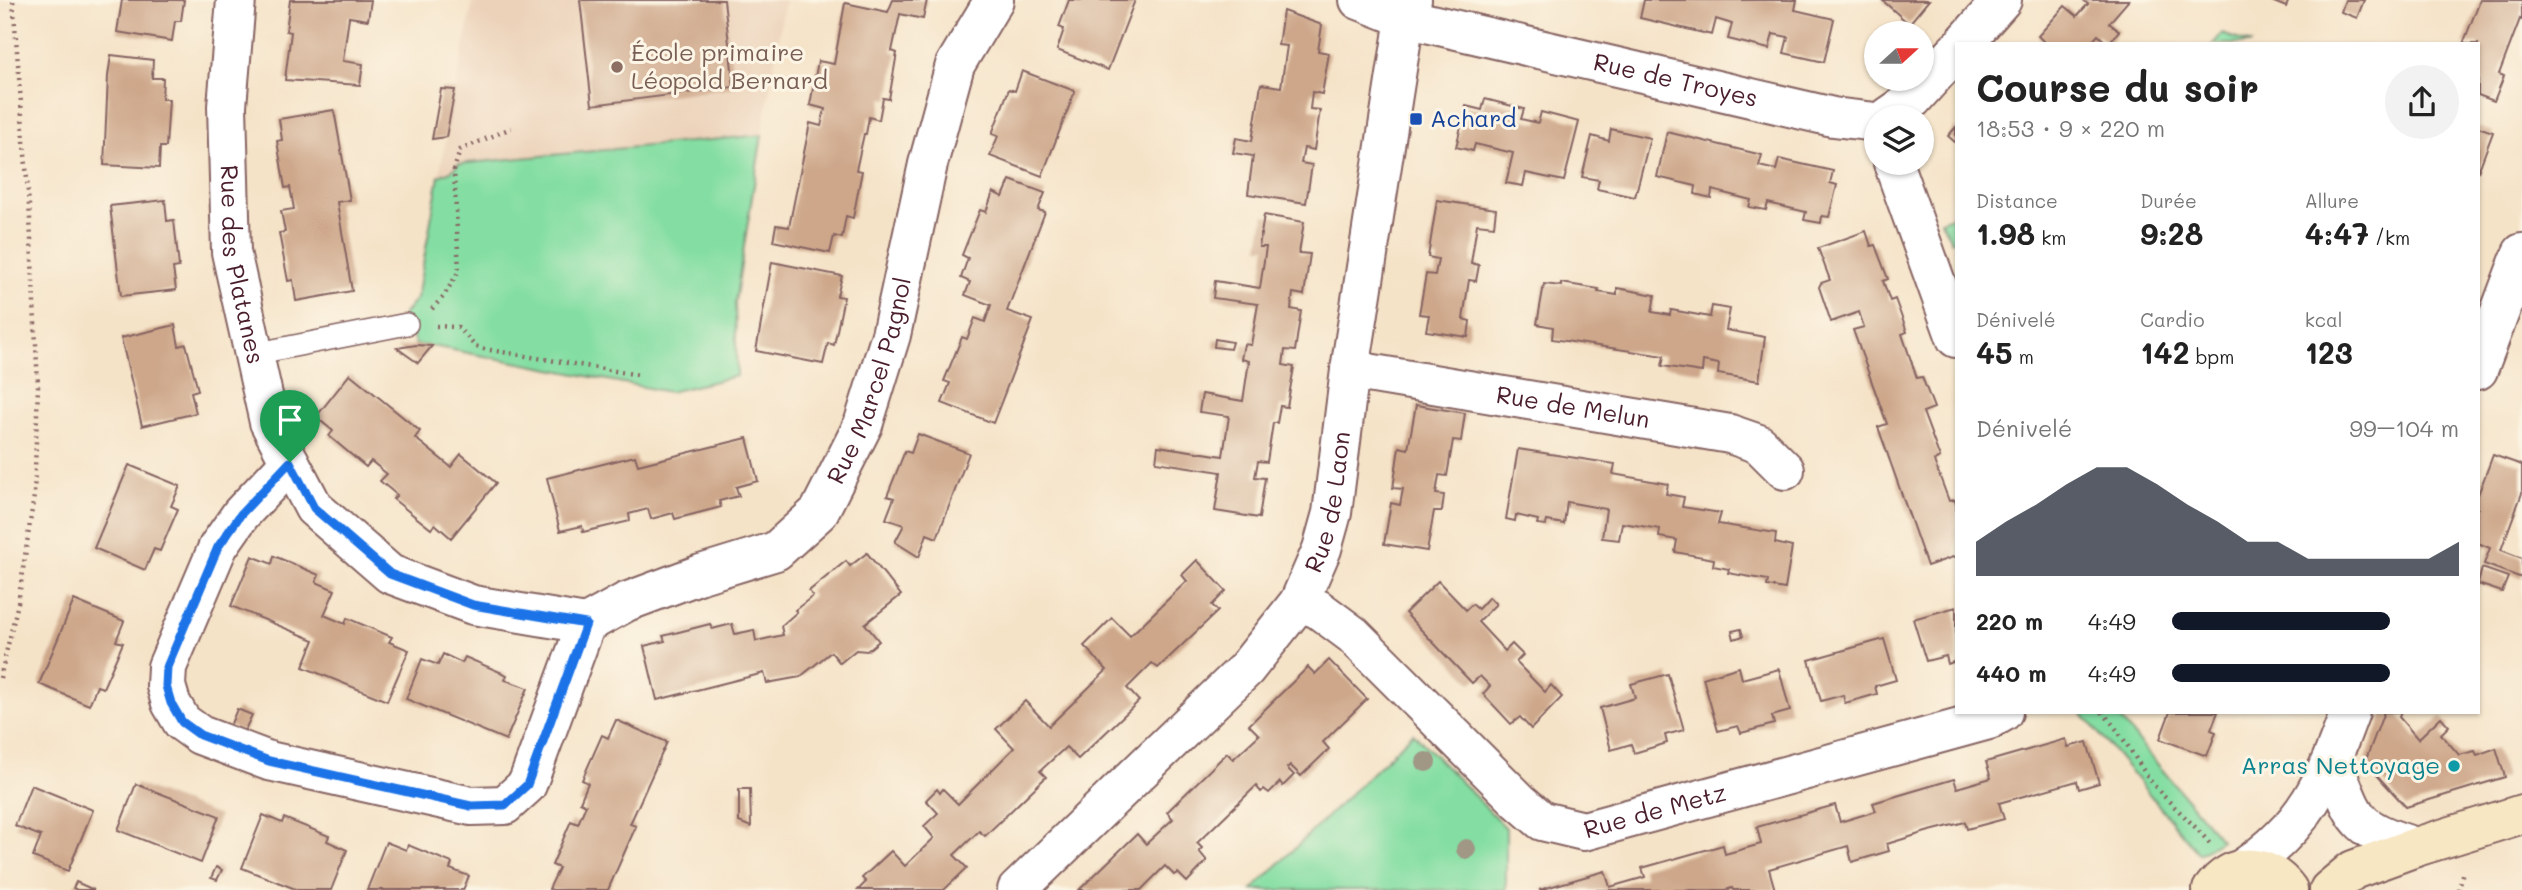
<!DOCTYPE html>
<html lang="fr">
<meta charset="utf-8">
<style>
body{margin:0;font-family:Mali,sans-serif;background:#f2f2f2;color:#222;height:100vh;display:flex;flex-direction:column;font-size:26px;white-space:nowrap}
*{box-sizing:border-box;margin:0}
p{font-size:23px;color:#767676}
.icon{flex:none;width:38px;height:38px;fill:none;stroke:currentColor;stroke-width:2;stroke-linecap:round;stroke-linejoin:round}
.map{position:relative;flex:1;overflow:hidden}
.sheet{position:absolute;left:1955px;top:42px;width:525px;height:672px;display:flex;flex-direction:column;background:#fff;border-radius:0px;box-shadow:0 2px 5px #0004}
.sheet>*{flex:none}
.needle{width:46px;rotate:69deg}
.buttons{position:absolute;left:1864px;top:21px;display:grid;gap:14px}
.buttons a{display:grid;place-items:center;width:70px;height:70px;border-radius:50%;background:#fff;box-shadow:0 2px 5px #0004;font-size:35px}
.pin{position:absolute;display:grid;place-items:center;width:60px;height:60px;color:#fff;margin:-72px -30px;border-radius:50% 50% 50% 0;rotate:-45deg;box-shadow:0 0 7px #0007}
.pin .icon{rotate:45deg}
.round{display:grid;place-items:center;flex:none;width:74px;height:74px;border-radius:37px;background:#f2f2f2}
.overview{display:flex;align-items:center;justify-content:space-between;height:119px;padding:0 21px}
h1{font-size:38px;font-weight:700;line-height:52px}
.figures{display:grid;grid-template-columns:repeat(3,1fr);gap:10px;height:119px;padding:7px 21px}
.figures div{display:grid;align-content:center}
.figures b{font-size:30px;font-weight:700}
.figures small{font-size:19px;font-weight:400}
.figures p{font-size:19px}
.chart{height:196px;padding:14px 21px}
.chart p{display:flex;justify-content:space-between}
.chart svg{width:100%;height:126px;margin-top:7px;fill:#111827;opacity:.7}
ul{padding:0 21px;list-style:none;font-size:23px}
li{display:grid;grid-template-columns:112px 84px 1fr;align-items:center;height:52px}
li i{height:18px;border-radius:9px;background:#111827}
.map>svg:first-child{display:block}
.built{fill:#ecd2b9}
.green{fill:#84dea3;stroke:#677e67;stroke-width:2}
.building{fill:#cea78a}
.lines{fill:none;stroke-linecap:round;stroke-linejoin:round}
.service-casing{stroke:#866462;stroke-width:24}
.minor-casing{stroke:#866462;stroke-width:42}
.tertiary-casing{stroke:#866462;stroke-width:42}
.secondary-casing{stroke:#866462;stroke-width:42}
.path{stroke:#866462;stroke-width:4.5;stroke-dasharray:2 5;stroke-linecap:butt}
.service{stroke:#fff;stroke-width:21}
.minor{stroke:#fff;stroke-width:38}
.tertiary{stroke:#fff;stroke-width:38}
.secondary{stroke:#f8e7c3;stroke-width:38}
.tree{fill:#a09785}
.route-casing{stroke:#fff;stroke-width:14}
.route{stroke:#1a73e8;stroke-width:9}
.education-dot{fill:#8d6e63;stroke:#fcf5e5;stroke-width:2.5}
.transit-dot{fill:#1a4fb4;stroke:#fcf5e5;stroke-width:2.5}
.culture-dot{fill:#0f9aa8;stroke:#fcf5e5;stroke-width:2.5}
.labels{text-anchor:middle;stroke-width:6;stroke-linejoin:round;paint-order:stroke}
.education-label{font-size:24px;fill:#785e54;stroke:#fcf5e5;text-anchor:start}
.street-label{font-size:24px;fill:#4a1f2b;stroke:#fcf5e5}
.transit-label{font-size:24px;fill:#164399;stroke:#fcf5e5;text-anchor:start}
.culture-label{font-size:24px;fill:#0d838f;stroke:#fcf5e5;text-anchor:end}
</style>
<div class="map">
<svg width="2522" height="890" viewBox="0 0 2522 890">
<rect width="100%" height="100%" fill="#fcf5e5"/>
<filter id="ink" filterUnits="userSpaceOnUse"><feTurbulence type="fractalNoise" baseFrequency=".0143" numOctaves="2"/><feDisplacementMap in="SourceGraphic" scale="14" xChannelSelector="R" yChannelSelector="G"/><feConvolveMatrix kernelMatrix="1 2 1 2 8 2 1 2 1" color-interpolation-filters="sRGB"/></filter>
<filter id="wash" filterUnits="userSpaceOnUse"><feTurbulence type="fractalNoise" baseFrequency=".00686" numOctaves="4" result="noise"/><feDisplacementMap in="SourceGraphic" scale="28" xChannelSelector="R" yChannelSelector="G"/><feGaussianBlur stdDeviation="1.57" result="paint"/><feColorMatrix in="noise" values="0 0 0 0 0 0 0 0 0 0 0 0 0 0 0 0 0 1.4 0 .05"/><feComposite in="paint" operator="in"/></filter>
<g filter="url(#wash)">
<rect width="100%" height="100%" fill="#f5e3c8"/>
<polygon class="built" points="473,0 785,0 762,135 459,164 454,170 439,176"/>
<g class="green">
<polygon points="2222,34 2252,44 2213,44"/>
<polygon points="762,135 735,302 737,376 669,392 432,346 416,345 403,315 417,298 439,176 453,170 458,164"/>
<polygon points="1956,215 1956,239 1951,241 1941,221"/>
<polygon points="2081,712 2114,712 2221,840 2199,854"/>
<polygon points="1413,733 1506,828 1506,890 1252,890"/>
</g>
<g id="blocks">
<g class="building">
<polygon points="122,0 184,0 181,21 175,21 172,41 117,32"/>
<polygon points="290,0 371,0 368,20 349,17 343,61 363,64 360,85 285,80 291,32 286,31"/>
<polygon points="580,0 724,0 734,87 592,105"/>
<polygon points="893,0 927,0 923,19 900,14 892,51 897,53 889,99 883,98 879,120 869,117 866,134 864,134 856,170 862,171 853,218 846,216 842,238 834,236 830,253 773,241 776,225 789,227 810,123 821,126 825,109 810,105 818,61 834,64 845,3 888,12"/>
<polygon points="1069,0 1135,0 1108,70 1057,50 1064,29 1059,27"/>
<polygon points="1644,0 1797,0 1795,10 1834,19 1824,62 1784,53 1788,37 1773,34 1769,49 1728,39 1732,24 1716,19 1712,35 1640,18"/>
<polygon points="1882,0 1929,0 1909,24"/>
<polygon points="2083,0 2129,0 2109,23 2119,31 2108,44 2098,35 2090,44 2046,44 2038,36 2065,6 2077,16 2088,4"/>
<polygon points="2269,0 2289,0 2286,7"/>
<polygon points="2345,0 2364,0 2357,18 2341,12"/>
<polygon points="2480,0 2522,0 2522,20 2520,19 2499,74 2504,76 2494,101 2478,95 2478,44 2463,44"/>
<polygon points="1283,11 1322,25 1318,51 1329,53 1322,94 1312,92 1310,109 1320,110 1314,150 1304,148 1301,163 1312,165 1306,203 1248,194 1253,156 1233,153 1236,138 1252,141 1261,84 1281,87 1287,46 1278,45"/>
<polygon points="111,55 153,60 152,78 163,78 162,99 169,99 166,147 160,147 159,168 104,165 108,76"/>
<polygon points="1022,71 1075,91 1042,176 990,156 998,136 992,134 1009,89 1015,91"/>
<polygon points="441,89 455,90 446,137 432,139"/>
<polygon points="1485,99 1524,109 1521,119 1538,123 1541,112 1579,122 1564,181 1526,173 1523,186 1506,183 1513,153 1475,144 1473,151 1456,147 1466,106 1482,110"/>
<polygon points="334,110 350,200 337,202 352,291 296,301 293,280 288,281 279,233 285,232 281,211 294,209 290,187 285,188 277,141 282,140 279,119"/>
<polygon points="1956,127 1956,143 1948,136"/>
<polygon points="2478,127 2493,132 2478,172"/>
<polygon points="1611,129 1650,138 1635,197 1597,189 1599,180 1582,177 1592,136 1609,141"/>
<polygon points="1667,132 1762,155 1759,166 1776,170 1779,159 1833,171 1830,183 1837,185 1829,217 1822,216 1821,223 1804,220 1806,212 1768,203 1766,210 1749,207 1751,200 1712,190 1711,198 1695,194 1696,186 1657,177"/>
<polygon points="1010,180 1045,193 1038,210 1045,212 1007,311 1033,320 993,423 942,403 950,383 944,381 962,337 967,339 975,318 985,322 991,305 965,295 970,282 961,278 968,258 962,255 980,210 986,212 993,192 1003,197"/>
<polygon points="165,200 167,221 174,220 179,267 173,268 176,290 121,296 110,206"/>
<polygon points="1437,200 1496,209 1494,226 1477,224 1471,263 1479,265 1476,281 1469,280 1463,319 1470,321 1468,337 1426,331 1429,315 1419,314 1426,274 1435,275 1438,259 1428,257"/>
<polygon points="1264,215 1304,222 1299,253 1310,254 1304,295 1293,293 1291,309 1301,311 1295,351 1285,350 1283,365 1294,367 1287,407 1280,406 1277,423 1273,423 1267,462 1258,461 1255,477 1265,478 1259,518 1215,511 1221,472 1156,462 1158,446 1223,456 1229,416 1199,412 1202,394 1243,401 1249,361 1241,359 1244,344 1251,345 1258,304 1213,298 1215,281 1260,288 1266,247 1259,247"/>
<polygon points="1866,231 1871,246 1875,245 1888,279 1883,281 1890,301 1895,299 1902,318 1907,332 1902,334 1917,378 1922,377 1934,408 1923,412 1940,458 1934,461 1949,501 1955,500 1956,505 1956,556 1927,566 1878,427 1887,424 1853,330 1864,327 1859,312 1831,322 1819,287 1821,283 1830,280 1818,248"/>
<polygon points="772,262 842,276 837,296 844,297 834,345 828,343 823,364 756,351"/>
<polygon points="1561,283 1599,289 1598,292 1617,295 1617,288 1655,295 1652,312 1670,315 1671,310 1710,317 1712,306 1730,309 1726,330 1765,337 1759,381 1718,374 1719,364 1703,361 1702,372 1662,366 1664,356 1552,339 1553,327 1537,324 1544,284 1561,286"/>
<polygon points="175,325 179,346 186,344 198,390 191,392 196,413 142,426 121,338"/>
<polygon points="1215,339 1232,342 1230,349 1214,347"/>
<polygon points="416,345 432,346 418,363 397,348"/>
<polygon points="350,374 420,431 415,438 451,467 461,454 496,483 451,538 435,524 431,529 393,499 397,495 380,481 387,474 371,461 366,467 329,436 333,431 316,417"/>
<polygon points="1416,405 1465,413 1461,441 1453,440 1447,476 1439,475 1436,494 1444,495 1442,511 1434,511 1427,551 1384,544 1391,503 1400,505 1403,489 1393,488 1399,447 1408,449"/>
<polygon points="918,434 969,453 937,538 927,534 919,557 895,542 904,525 886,519 894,498 887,496 905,451 911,453"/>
<polygon points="747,438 758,481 736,487 739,496 719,501 721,507 675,519 673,513 651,519 648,509 629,514 630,521 583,532 582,526 560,531 547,478 635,456 638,465"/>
<polygon points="1518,449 1615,464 1613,474 1668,484 1666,494 1684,497 1682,507 1721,513 1718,524 1776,533 1775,543 1792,547 1785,589 1767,586 1768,580 1728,573 1729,569 1713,566 1714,559 1675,552 1677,540 1659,537 1660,529 1622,523 1619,540 1602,538 1606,509 1567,502 1564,524 1547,521 1546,525 1537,524 1538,520 1516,515 1515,521 1506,519"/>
<polygon points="2493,455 2522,465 2522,493 2501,550 2522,558 2522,578 2484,564 2490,548 2478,543 2478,495"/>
<polygon points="129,465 180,486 171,506 178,509 160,551 154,549 145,570 94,548"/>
<polygon points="867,553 901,595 865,624 879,641 867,651 856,650 840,663 831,652 800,677 767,683 764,673 657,700 644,646 665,641 663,636 710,624 712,629 732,624 735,634 754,630 756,641 783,635 781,626 797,612 795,610 813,596 809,591 846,561 850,566"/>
<polygon points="252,556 272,564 274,556 319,575 316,582 335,590 324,615 345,624 347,618 392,637 389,642 409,650 387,701 303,667 314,640 231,606"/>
<polygon points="1197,560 1226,591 1212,605 1218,611 1158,668 1152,663 1127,688 1139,701 1078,759 1066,747 1040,771 1046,777 985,836 979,831 954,855 967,868 944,890 858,890 866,882 862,878 891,851 905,866 934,838 924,826 938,813 926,800 937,789 940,793 943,789 958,804 1014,748 996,729 1025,701 1049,726 1107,670 1084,646 1112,618 1130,636 1187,581 1182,575"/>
<polygon points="2482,568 2508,577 2502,592 2478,584"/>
<polygon points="1438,581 1466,610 1472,604 1478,609 1489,597 1496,604 1478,622 1505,651 1512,644 1523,655 1516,662 1545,692 1551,685 1562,697 1531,729 1520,717 1511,724 1483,694 1490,686 1480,676 1472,683 1405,613"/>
<polygon points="74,600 124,621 116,641 123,643 103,688 97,686 89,705 39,684"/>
<polygon points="1956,607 1956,661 1948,664 1946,656 1926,661 1913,619"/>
<polygon points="1741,629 1743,636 1734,639 1732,631"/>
<polygon points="1884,639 1896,680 1875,686 1877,694 1845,703 1843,695 1821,701 1809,660"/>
<polygon points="443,654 462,663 465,657 507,675 505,680 528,688 506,740 406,699 422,659 438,665"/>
<polygon points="1329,660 1367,699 1323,742 1329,749 1301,776 1290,765 1287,768 1294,775 1283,786 1280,782 1269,793 1264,789 1261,792 1256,786 1197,843 1202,848 1199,851 1207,861 1187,882 1178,873 1174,875 1165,866 1141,890 1079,890 1137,834 1146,844 1173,819 1167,812 1227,753 1233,759 1259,735 1249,725 1308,667 1315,674"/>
<polygon points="1739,667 1742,679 1779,669 1790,711 1772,716 1774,724 1756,729 1741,733 1738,726 1718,731 1703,678"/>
<polygon points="1668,674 1684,730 1665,735 1667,743 1634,753 1631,744 1611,750 1600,708 1635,698 1631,684"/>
<polygon points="237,709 252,715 244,732 230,726"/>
<polygon points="2170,712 2218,712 2211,730 2216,732 2207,756 2160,739"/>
<polygon points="2384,712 2401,712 2399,717 2418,739 2441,717 2449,726 2441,734 2459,755 2475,751 2477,755 2496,748 2505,777 2406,807 2365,762"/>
<polygon points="616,720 667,742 630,824 636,826 608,890 553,890 549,889 559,868 552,865 571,821 578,824 586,805 580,802 588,783 582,780 602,735 608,738"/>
<polygon points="2066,739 2068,747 2087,742 2099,783 2079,789 2077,781 1999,803 2004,819 1967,829 1965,822 1926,832 1887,844 1889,851 1852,862 1848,846 1769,869 1775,890 1733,890 1732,888 1725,890 1539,890 1605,871 1610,887 1645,877 1642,868 1723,845 1725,854 1761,844 1757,827 1835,805 1840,822 1876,811 1873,803 1954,779 1957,788 1991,778 1986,762"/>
<polygon points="136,784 219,816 201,863 118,830"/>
<polygon points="31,785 93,810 68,871 33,857 41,836 15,826"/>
<polygon points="739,789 750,789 751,827 739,822"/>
<polygon points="263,815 282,823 284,818 329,836 327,841 347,850 331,890 298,890 242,868"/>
<polygon points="386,842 406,850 408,845 452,863 450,869 469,876 463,890 367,890"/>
<polygon points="216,867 222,870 217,880 211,878"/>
<polygon points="76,882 94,890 77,890 73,888"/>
</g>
</g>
</g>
<g filter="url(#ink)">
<use href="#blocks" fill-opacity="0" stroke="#866462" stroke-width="2"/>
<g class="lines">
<g class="service-casing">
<polyline id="service" points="253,354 407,324"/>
</g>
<g class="minor-casing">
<g id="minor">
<path id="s1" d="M236,0L227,106L231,252L269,422L314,508L390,574L473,605L586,624"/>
<path id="s2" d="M1359,0L1405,18L1833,117L1876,122"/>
<polyline points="1963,44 2002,0"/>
<polyline points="1888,117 1911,101 1956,51"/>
<polyline points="1893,163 1956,338"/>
<path id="s3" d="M1350,370L1730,434L1759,444L1785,470"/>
<polyline points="290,462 241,514 218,547 167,667 166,686 171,703 182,722 200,735 269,761 471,806 505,805 527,785 586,624"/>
<path id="s4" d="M1299,602L1318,609L1353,635L1519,801L1542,821L1584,831L1989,720L2003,712"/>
<path id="s5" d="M586,624L626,602L701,574L776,551L819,512L863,425L891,335L928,164L955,65L994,0"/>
<path d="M2332,760C2356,819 2351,828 2416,847"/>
<path id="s6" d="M1017,890L1246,669L1299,602L1322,549L1332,513L1350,370L1405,18L1412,0"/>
</g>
</g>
<g class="tertiary-casing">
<g id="tertiary">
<polyline points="2478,370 2522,253"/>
<path d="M2242,869C2307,826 2324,782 2350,712"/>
</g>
</g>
<g class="secondary-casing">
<g id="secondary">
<path d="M2212,890C2232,861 2268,862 2288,890"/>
<polyline points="2329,890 2353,870 2416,847 2522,814"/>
</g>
</g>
<g class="path">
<polyline points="432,309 443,297 459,271 454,170 460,150 511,128"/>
<polyline points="436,326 458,327 475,346 484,349 639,375"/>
<polyline points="0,678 18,603 34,496 38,387 30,218 13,0"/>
<path d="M2102,712C2123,734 2135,760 2153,784C2170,805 2193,822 2210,844"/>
<polyline points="2459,890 2463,870"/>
</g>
<use href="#service" class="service"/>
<use href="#minor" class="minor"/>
<use href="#tertiary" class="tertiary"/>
<use href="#secondary" class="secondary"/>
</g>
<g class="tree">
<circle cx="1426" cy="762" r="10"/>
<circle cx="1466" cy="849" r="10"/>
</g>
</g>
<g class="lines" filter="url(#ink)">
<g class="route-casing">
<polygon id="route" points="290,462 314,508 390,574 473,605 586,624 527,785 505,805 471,806 269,761 200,735 182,722 171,703 166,686 167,667 218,547 241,514"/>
</g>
<use href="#route" class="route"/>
</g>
<circle class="education-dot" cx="617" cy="67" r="7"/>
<rect class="transit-dot" x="1409" y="112" width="14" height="14" rx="3.5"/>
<circle class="culture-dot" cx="2454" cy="766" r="7"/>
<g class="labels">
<g class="education-label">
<text x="631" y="61">École primaire<tspan x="631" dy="28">Léopold Bernard</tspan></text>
</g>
<g class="street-label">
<text dy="8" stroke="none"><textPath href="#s2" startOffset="327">Rue de Troyes</textPath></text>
<text dy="8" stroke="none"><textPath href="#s1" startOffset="266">Rue des Platanes</textPath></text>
<text dy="8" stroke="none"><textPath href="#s5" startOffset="404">Rue Marcel Pagnol</textPath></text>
<text dy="8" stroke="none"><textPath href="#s3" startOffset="226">Rue de Melun</textPath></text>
<text dy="8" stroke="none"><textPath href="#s6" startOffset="509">Rue de Laon</textPath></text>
<text dy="8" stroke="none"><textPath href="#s4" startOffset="446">Rue de Metz</textPath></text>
</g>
<g class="transit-label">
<text x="1430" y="127">Achard</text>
</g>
<g class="culture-label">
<text x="2440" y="774">Arras Nettoyage</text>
</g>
</g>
</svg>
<div class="buttons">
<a><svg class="needle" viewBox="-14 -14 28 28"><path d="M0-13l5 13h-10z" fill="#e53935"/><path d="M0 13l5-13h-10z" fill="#767676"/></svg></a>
<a><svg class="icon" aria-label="layers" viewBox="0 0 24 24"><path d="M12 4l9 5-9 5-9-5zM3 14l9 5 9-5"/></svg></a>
</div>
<div class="pin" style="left:290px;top:462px;background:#1e9e55"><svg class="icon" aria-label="arrive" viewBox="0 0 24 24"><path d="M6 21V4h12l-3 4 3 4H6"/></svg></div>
<section class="sheet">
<div class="overview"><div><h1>Course du soir</h1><p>18:53 · 9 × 220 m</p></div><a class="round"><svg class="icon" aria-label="share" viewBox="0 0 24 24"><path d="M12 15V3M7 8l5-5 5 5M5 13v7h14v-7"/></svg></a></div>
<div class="figures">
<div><p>Distance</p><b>1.98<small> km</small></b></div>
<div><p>Durée</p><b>9:28</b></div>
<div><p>Allure</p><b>4:47<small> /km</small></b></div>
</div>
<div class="figures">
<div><p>Dénivelé</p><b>45<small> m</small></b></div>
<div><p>Cardio</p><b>142<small> bpm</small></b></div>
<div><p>kcal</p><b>123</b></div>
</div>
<div class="chart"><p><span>Dénivelé</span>99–104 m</p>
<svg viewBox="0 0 160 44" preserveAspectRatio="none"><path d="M0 44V32L10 25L20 19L30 12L40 6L50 6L60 12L70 19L80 25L90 32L100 32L110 38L120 38L130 38L140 38L150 38L160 32V44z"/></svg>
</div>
<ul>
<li><b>220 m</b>4:49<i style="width:76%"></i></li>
<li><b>440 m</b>4:49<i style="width:76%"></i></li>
</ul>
</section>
</div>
